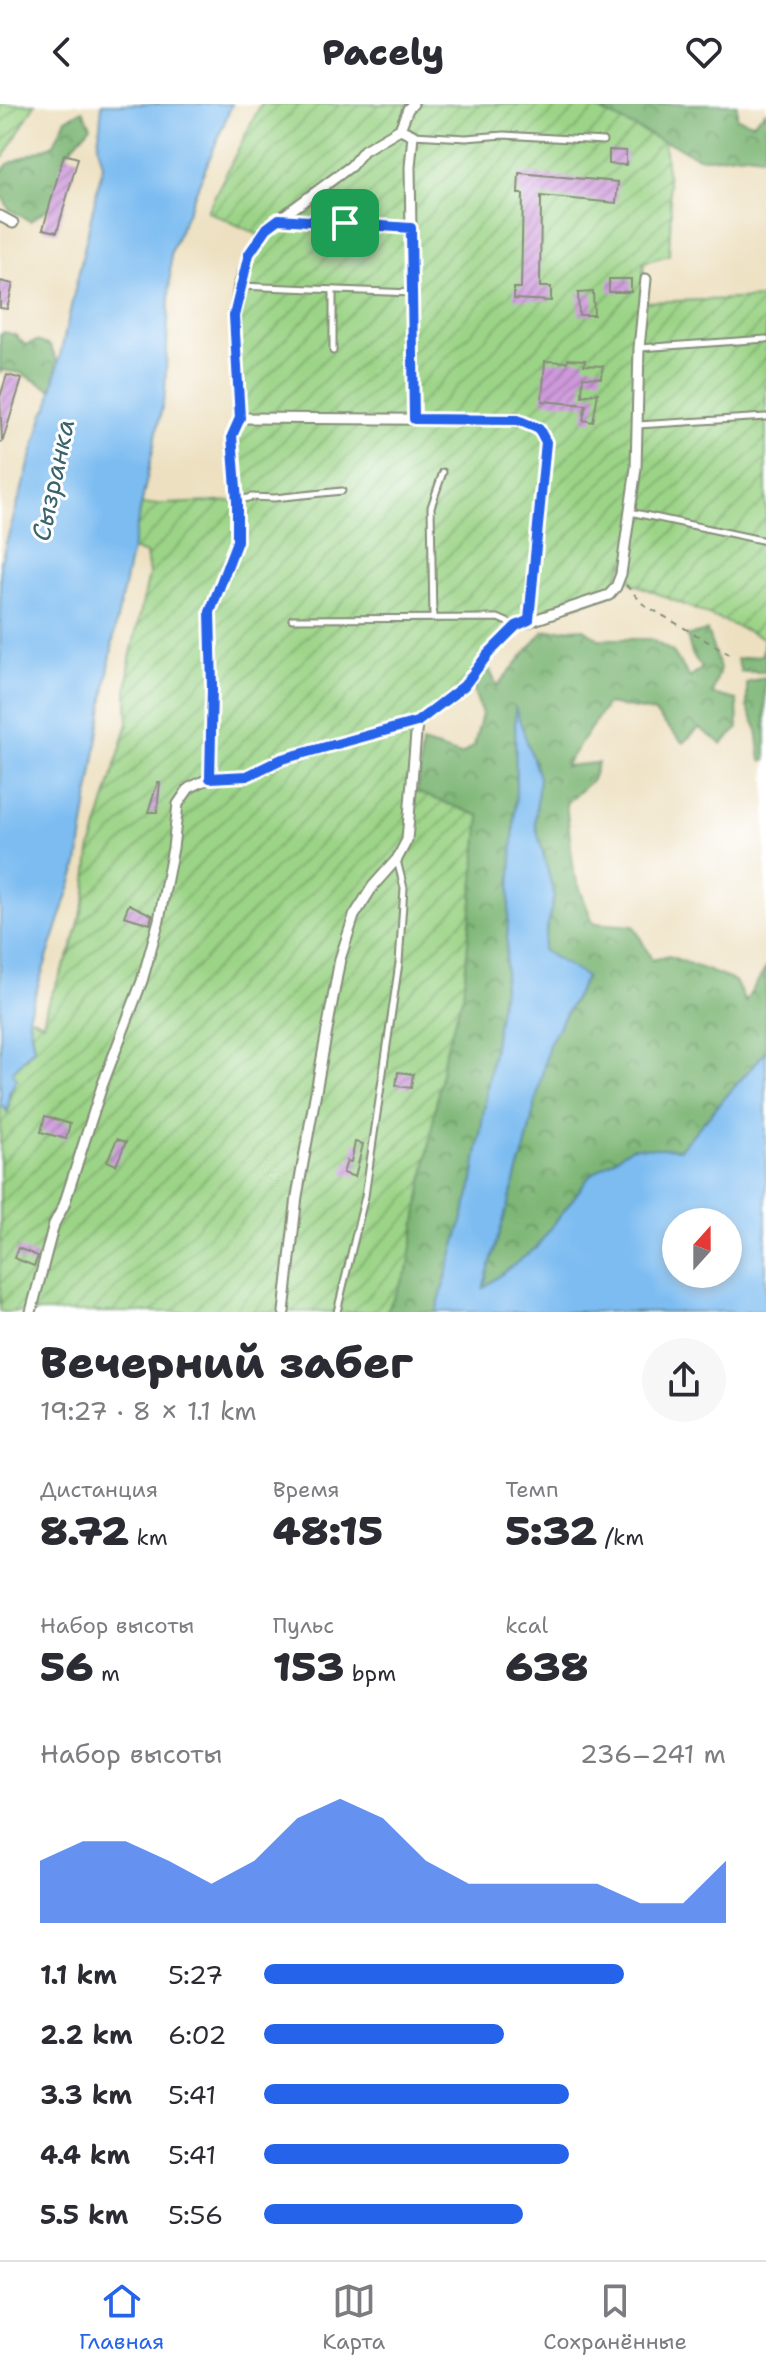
<!DOCTYPE html>
<html lang="ru">
<meta charset="utf-8">
<style>
body{margin:0;font-family:"Shantell Sans",sans-serif;background:#f7f7f7;color:#2b2b33;height:100vh;display:flex;flex-direction:column;font-size:30px;white-space:nowrap}
*{box-sizing:border-box;margin:0}
p{font-size:26px;color:#7c7c81}
.icon{flex:none;width:44px;height:44px;fill:none;stroke:currentColor;stroke-width:2;stroke-linecap:round;stroke-linejoin:round}
.map{position:relative;height:1208px;overflow:hidden}
.drawer{display:flex;flex-direction:column;background:#fff;flex:1}
.drawer>*{flex:none}
.needle{width:52px;rotate:21deg}
.tools{position:absolute;left:662px;top:1104px;display:grid;gap:16px}
.tools a{display:grid;place-items:center;width:80px;height:80px;border-radius:50%;background:#fff;box-shadow:0 4px 12px #0003;font-size:40px}
.pin{position:absolute;display:grid;place-items:center;width:68px;height:68px;color:#fff;margin:-34px;border-radius:16px;box-shadow:0 4px 12px #0006}
.round{display:grid;place-items:center;flex:none;width:84px;height:84px;border-radius:42px;background:#f7f7f7}
.headline{display:flex;align-items:center;justify-content:space-between;height:136px;padding:0 40px}
h1{font-size:44px;font-weight:800;line-height:60px}
.figures{display:grid;grid-template-columns:repeat(3,1fr);gap:12px;height:136px;padding:8px 40px}
.figures div{display:grid;align-content:center}
.figures b{font-size:40px;font-weight:800}
.figures small{font-size:22px;font-weight:400}
.figures p{font-size:22px}
.chart{height:224px;padding:16px 40px}
.chart p{display:flex;justify-content:space-between}
.chart svg{width:100%;height:144px;margin-top:8px;fill:#2563eb;opacity:.7}
ul{padding:0 40px;list-style:none;font-size:26px}
li{display:grid;grid-template-columns:128px 96px 1fr;align-items:center;height:60px}
li i{height:20px;border-radius:10px;background:#2563eb}
header{display:flex;justify-content:space-between;align-items:center;height:104px;padding:0 40px;background:#fff;font-size:36px;font-weight:800}
.dock{display:flex;justify-content:space-around;align-items:center;height:112px;border-top:2px solid #e1e1e2;background:#fff;font-size:22px;color:#7c7c81}
.dock a{display:grid;justify-items:center;gap:4px}
.dock .active{color:#2563eb}
.map>svg:first-child{display:block}
.forest{fill:url(#forest-crowns);stroke:#4e7a54;stroke-width:2}
.garden{fill:url(#garden-furrows);stroke:#5e885e;stroke-width:2}
.water{fill:#7cbcf1;stroke:#4e7c92;stroke-width:2;fill-rule:evenodd}
.building{fill:url(#building-hatch)}
.lines{fill:none;stroke-linecap:round;stroke-linejoin:round}
.service-casing{stroke:#868e7a;stroke-width:9}
.minor-casing{stroke:#868e7a;stroke-width:13}
.path{stroke:#868e7a;stroke-width:2;stroke-dasharray:6 6;stroke-linecap:butt}
.service{stroke:#fff;stroke-width:5}
.minor{stroke:#fff;stroke-width:9}
.route-casing{stroke:#fff;stroke-width:16}
.route{stroke:#2563eb;stroke-width:10}
.labels{text-anchor:middle;stroke-width:6;stroke-linejoin:round;paint-order:stroke}
.water-label{font-size:26px;font-style:italic;fill:#3b636d;stroke:#fff}
</style>
<header><svg class="icon" aria-label="back" viewBox="0 0 24 24"><path d="M15 5l-7 7 7 7"/></svg>Pacely<svg class="icon" aria-label="heart" viewBox="0 0 24 24"><path d="M12 20l-8-8c-3-5 5-10 8-4 3-6 11-1 8 4z"/></svg></header>
<div class="map">
<svg width="766" height="1208" viewBox="0 0 766 1208">
<defs>
<pattern id="forest-crowns" width="20" height="18" patternUnits="userSpaceOnUse" patternTransform="scale(2)"><rect width="20" height="18" fill="#7db674"/><path d="M2 6a3 3 0 1 1 6 0M12 15a3 3 0 1 1 6 0" fill="none" stroke="#669560"/></pattern>
<pattern id="garden-furrows" width="10" height="10" patternUnits="userSpaceOnUse" patternTransform="scale(2)"><rect width="10" height="10" fill="#9cd487"/><path d="M-1 1l2-2M0 10L10 0M9 11l2-2" fill="none" stroke="#7fad6f"/></pattern>
<pattern id="building-hatch" width="6" height="6" patternUnits="userSpaceOnUse" patternTransform="scale(2)"><rect width="6" height="6" fill="#ce99db"/><path d="M-1 1l2-2M0 6l6-6M5 7l2-2" fill="none" stroke="#a77eb2"/></pattern>
</defs>
<rect width="100%" height="100%" fill="#fff"/>
<filter id="ink" filterUnits="userSpaceOnUse"><feTurbulence type="fractalNoise" baseFrequency=".0125" numOctaves="2"/><feDisplacementMap in="SourceGraphic" scale="16" xChannelSelector="R" yChannelSelector="G"/><feConvolveMatrix kernelMatrix="1 2 1 2 8 2 1 2 1" color-interpolation-filters="sRGB"/></filter>
<filter id="wash" filterUnits="userSpaceOnUse"><feTurbulence type="fractalNoise" baseFrequency=".006" numOctaves="4" result="noise"/><feDisplacementMap in="SourceGraphic" scale="32" xChannelSelector="R" yChannelSelector="G"/><feGaussianBlur stdDeviation="1.8" result="paint"/><feColorMatrix in="noise" values="0 0 0 0 0 0 0 0 0 0 0 0 0 0 0 0 0 1.4 0 .05"/><feComposite in="paint" operator="in"/></filter>
<g filter="url(#wash)">
<rect width="100%" height="100%" fill="#ede0c0"/>
<g class="forest">
<path d="M587,0H737V14L753,19L766,7V54C744,45 726,55 704,54C690,54 679,39 664,38Z"/>
<polygon points="83,6 91,22 64,52 52,101 30,117 9,105 0,88 0,70 8,60 54,40 66,15"/>
<polygon points="4,228 15,231 25,241 37,237 50,242 58,259 52,286 21,269 1,266 0,270 0,231"/>
<polygon points="583,524 599,535 650,535 673,548 690,574 702,564 692,550 687,532 707,527 720,565 712,590 737,596 738,625 722,640 699,624 683,639 654,608 607,600 565,662 598,659 592,676 566,699 574,769 593,819 634,822 652,856 669,852 735,877 745,898 766,864 766,947 680,1045 632,1044 590,1072 536,1144 482,1186 525,1044 549,940 586,874 542,846 554,791 535,719 539,673 515,606 516,688 505,871 472,1083 436,1208 386,1208 408,1165 444,951 463,890 480,712 417,689 422,639 461,651 474,642 482,610 474,587 475,569 487,560 497,582 544,527"/>
<polygon points="764,534 766,535 766,568 741,568 737,555 762,551"/>
<polygon points="765,573 766,656 761,657 757,624 747,603 747,579"/>
</g>
<g class="garden">
<polygon points="0,0 35,0 4,53 0,51"/>
<path d="M261,0H587L664,38L671,108L669,151L644,158L641,198L766,194V535L632,479L624,458L609,491L523,518L464,582L417,618L411,686L480,712L463,890L444,952L408,1165L386,1208H0V1004L4,1002L8,1007C9,994 14,981 12,968L34,944L28,912L43,919L47,901L72,844L85,796L90,748L128,619L127,591L130,554L149,471L146,450L132,445L141,401L237,397L232,332L240,314L234,212L239,182L261,132L207,107Z"/>
</g>
<g class="water">
<polygon points="102,0 232,0 171,148 165,289 115,525 78,760 28,912 34,944 12,968 17,975 9,989 8,1009 4,1002 0,1004 0,460 44,309 49,301 103,60 98,43"/>
<path d="M515,603L539,673L535,719L554,791L542,846L586,873L549,940L525,1044L483,1184L536,1144L590,1072L632,1043L680,1045L766,947V1208H436L472,1083L505,871L516,688ZM676,1118H728V1170H676Z"/>
</g>
<g id="blocks">
<g class="building">
<polygon points="609,46 626,47 626,61 609,60"/>
<polygon points="64,50 78,54 57,128 43,125"/>
<polygon points="519,69 618,78 616,99 541,92 540,183 551,183 551,197 514,195 514,184 521,184 523,90 518,90"/>
<rect x="609" y="175" width="22" height="13"/>
<polygon points="0,177 13,180 7,205 0,204"/>
<polygon points="593,188 594,211 579,211 578,189"/>
<polygon points="568,255 585,256 584,261 603,262 601,274 583,273 582,292 598,289 593,318 583,316 586,301 542,297 545,257 567,258"/>
<polygon points="7,271 22,275 2,339 0,293"/>
<polygon points="158,678 160,678 157,708 148,708"/>
<polygon points="129,800 152,811 150,820 124,812"/>
<polygon points="398,968 413,970 411,984 396,982"/>
<polygon points="45,1012 70,1020 66,1035 41,1028"/>
<polygon points="117,1035 126,1038 116,1061 107,1057"/>
<polygon points="355,1038 363,1040 355,1073 343,1069 347,1057 351,1058"/>
<polygon points="18,1144 38,1152 34,1162 14,1154"/>
</g>
</g>
</g>
<g filter="url(#ink)">
<use href="#blocks" fill-opacity="0" stroke="#868e7a" stroke-width="2"/>
<g class="lines">
<g class="service-casing">
<g id="service">
<polyline points="413,31 466,34 504,31 603,37"/>
<polyline points="280,115 410,124"/>
<polyline points="240,182 412,189"/>
<polyline points="333,186 333,247"/>
<polyline points="640,244 766,235"/>
<polyline points="638,321 766,313"/>
<polyline points="238,397 251,393 274,394 342,387"/>
<polyline points="630,408 766,437"/>
<polyline points="433,514 431,403 443,368"/>
<polyline points="292,515 498,514 516,522"/>
<polyline points="337,1208 365,1092 399,859 404,784 397,756"/>
</g>
</g>
<g class="minor-casing">
<g id="minor">
<polyline points="400,25 413,31 410,63 414,315"/>
<polyline points="0,112 13,119"/>
<polyline points="240,314 518,316 539,325 546,338 529,516"/>
<polyline points="210,674 212,583 210,508 237,437 237,397 232,332 240,314 234,212 239,182 249,150 267,124 351,62 364,46 400,25 408,5 413,0"/>
<polyline points="31,1208 54,1120 64,1101 102,982 142,877 159,816 173,744 178,700 189,684 210,674 247,672 282,655 417,618"/>
<polyline points="284,1208 297,1092 340,855 354,812 373,782 397,755 407,736 417,618 464,582 488,550 516,522 609,491 616,483 621,470 636,364 639,244 646,175"/>
</g>
</g>
<polyline class="path" points="626,481 643,500 729,550"/>
<use href="#service" class="service"/>
<use href="#minor" class="minor"/>
</g>
</g>
<g class="lines" filter="url(#ink)">
<g class="route-casing">
<polygon id="route" points="279,115 411,124 414,315 518,316 539,325 546,338 529,516 516,522 488,550 464,582 417,618 282,655 247,672 210,674 212,583 210,508 237,437 237,397 232,332 240,314 234,212 249,150 267,124"/>
</g>
<use href="#route" class="route"/>
</g>
<g class="labels">
<g class="water-label">
<text transform="translate(53 376) rotate(-78)" y="9">Сызранка</text>
</g>
</g>
</svg>
<div class="tools">
<a><svg class="needle" viewBox="-14 -14 28 28"><path d="M0-13l5 13h-10z" fill="#e53935"/><path d="M0 13l5-13h-10z" fill="#7c7c81"/></svg></a>
</div>
<div class="pin" style="left:345px;top:119px;background:#1e9e55"><svg class="icon" aria-label="arrive" viewBox="0 0 24 24"><path d="M6 21V4h12l-3 4 3 4H6"/></svg></div>
</div>
<section class="drawer">
<div class="headline"><div><h1>Вечерний забег</h1><p>19:27 · 8 × 1.1 km</p></div><a class="round"><svg class="icon" aria-label="share" viewBox="0 0 24 24"><path d="M12 15V3M7 8l5-5 5 5M5 13v7h14v-7"/></svg></a></div>
<div class="figures">
<div><p>Дистанция</p><b>8.72<small> km</small></b></div>
<div><p>Время</p><b>48:15</b></div>
<div><p>Темп</p><b>5:32<small> /km</small></b></div>
</div>
<div class="figures">
<div><p>Набор высоты</p><b>56<small> m</small></b></div>
<div><p>Пульс</p><b>153<small> bpm</small></b></div>
<div><p>kcal</p><b>638</b></div>
</div>
<div class="chart"><p><span>Набор высоты</span>236–241 m</p>
<svg viewBox="0 0 160 44" preserveAspectRatio="none"><path d="M0 44V25L10 19L20 19L30 25L40 32L50 25L60 12L70 6L80 12L90 25L100 32L110 32L120 32L130 32L140 38L150 38L160 25V44z"/></svg>
</div>
<ul>
<li><b>1.1 km</b>5:27<i style="width:78%"></i></li>
<li><b>2.2 km</b>6:02<i style="width:52%"></i></li>
<li><b>3.3 km</b>5:41<i style="width:66%"></i></li>
<li><b>4.4 km</b>5:41<i style="width:66%"></i></li>
<li><b>5.5 km</b>5:56<i style="width:56%"></i></li>
</ul>
</section>
<nav class="dock">
<a class="active"><svg class="icon" aria-label="home" viewBox="0 0 24 24"><path d="M3 11l9-7 9 7M6 9v11h12V9"/></svg>Главная</a>
<a><svg class="icon" aria-label="map" viewBox="0 0 24 24"><path d="M3 6l6-2 6 2 6-2v14l-6 2-6-2-6 2zM9 4v14M15 6v14"/></svg>Карта</a>
<a><svg class="icon" aria-label="saved" viewBox="0 0 24 24"><path d="M7 4h10v16l-5-4-5 4z"/></svg>Сохранённые</a>
</nav>
